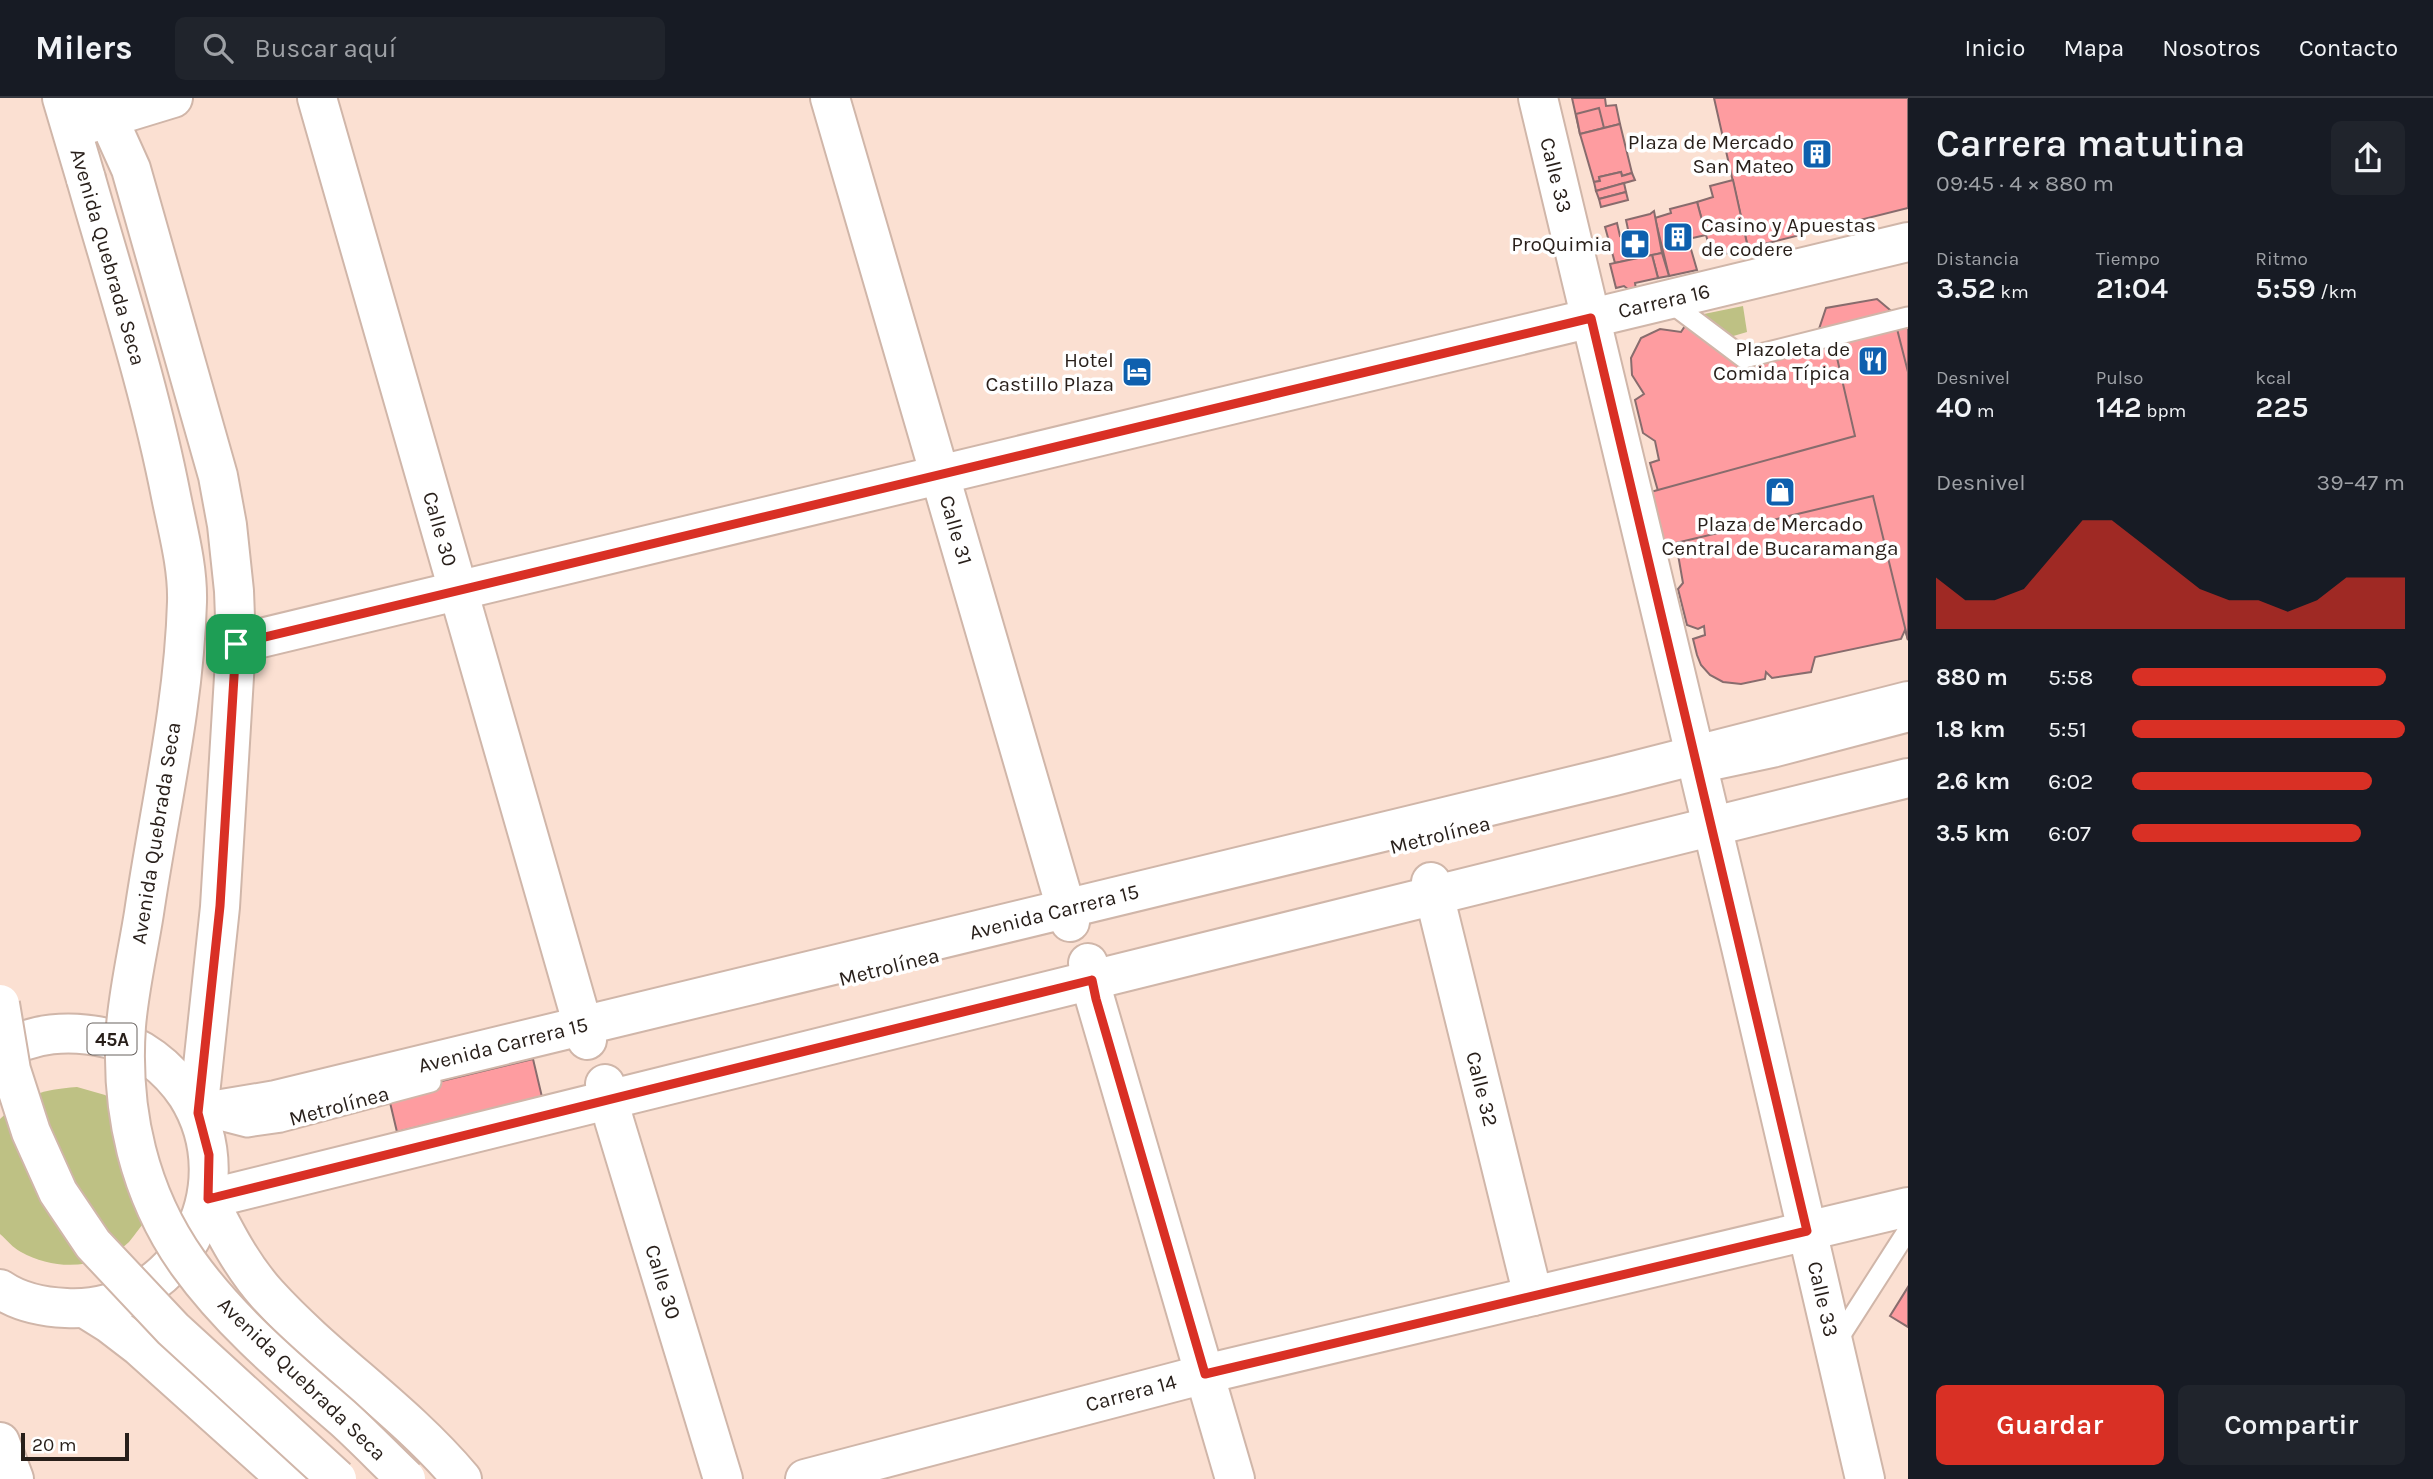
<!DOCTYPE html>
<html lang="es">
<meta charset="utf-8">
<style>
body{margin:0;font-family:Karla,sans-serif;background:#20242c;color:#f1f3f6;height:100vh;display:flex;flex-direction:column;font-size:26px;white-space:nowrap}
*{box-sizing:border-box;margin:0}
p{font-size:23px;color:#9ea1a6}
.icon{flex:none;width:38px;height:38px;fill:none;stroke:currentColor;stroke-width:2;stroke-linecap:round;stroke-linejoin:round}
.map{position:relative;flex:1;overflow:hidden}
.side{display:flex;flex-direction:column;background:#171b24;width:525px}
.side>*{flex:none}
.scale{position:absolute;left:21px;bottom:18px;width:108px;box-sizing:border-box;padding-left:7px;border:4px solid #281f1a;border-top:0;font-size:19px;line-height:24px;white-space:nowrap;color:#281f1a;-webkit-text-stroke:5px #fff;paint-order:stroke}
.pin{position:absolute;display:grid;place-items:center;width:60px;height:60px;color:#fff;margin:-30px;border-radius:14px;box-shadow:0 4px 10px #0006}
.round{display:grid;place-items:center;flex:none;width:74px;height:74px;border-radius:10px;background:#20242c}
.headline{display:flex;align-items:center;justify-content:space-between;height:119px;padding:0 28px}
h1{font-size:38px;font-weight:600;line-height:52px}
.stats{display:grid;grid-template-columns:repeat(3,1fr);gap:10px;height:119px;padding:7px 28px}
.stats div{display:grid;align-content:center}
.stats b{font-size:30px;font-weight:600}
.stats small{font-size:19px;font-weight:400}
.stats p{font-size:19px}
.chart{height:196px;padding:14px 28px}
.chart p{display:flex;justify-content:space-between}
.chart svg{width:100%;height:126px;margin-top:7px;fill:#d93025;opacity:.7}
.button{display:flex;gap:14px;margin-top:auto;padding:14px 28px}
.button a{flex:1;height:80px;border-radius:10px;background:#d93025;color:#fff;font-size:28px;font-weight:600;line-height:80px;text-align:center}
.button a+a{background:#20242c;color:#f1f3f6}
ul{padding:0 28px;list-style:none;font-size:23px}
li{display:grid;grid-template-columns:112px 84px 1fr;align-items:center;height:52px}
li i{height:18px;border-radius:9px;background:#d93025}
header{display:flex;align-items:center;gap:42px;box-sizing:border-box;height:98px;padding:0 35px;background:#171b24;border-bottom:2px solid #363941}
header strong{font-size:33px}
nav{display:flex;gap:38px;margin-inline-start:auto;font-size:24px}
.search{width:490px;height:63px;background:#20242c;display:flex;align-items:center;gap:18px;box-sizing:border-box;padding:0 24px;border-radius:10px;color:#9ea1a6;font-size:26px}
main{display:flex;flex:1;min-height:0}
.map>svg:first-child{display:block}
.green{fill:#bec184}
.building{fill:#fe9ca0;stroke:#886c6d;stroke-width:2}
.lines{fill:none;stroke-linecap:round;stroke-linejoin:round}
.service-casing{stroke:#d0b6a9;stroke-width:23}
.minor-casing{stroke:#d0b6a9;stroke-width:42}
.tertiary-casing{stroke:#d0b6a9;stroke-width:42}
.primary-casing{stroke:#d0b6a9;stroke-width:42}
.service{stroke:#fff;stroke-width:19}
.minor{stroke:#fff;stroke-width:38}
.tertiary{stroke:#fff;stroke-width:38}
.primary{stroke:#fff;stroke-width:38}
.primary-bridge-casing{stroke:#d0b6a9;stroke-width:42;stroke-linecap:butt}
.primary-bridge{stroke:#fff;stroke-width:38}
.route-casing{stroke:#fff;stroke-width:14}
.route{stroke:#d93025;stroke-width:9}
.labels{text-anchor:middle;stroke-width:7;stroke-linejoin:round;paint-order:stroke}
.shield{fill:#fff;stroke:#68625f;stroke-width:2}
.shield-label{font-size:19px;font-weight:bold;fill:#281f1a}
.poi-label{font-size:21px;fill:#281f1a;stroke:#fff;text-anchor:end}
.street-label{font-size:21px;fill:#281f1a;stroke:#fff}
</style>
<header>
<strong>Milers</strong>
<div class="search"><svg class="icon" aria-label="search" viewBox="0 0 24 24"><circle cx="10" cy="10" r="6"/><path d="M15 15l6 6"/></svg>Buscar aquí</div>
<nav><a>Inicio</a><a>Mapa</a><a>Nosotros</a><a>Contacto</a></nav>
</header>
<main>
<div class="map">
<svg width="1908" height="1381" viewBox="0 0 1908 1381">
<rect width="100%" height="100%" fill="#fbe0d2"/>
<g class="green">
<polygon points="1743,208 1747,234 1730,239 1704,216"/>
<path d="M77,989L105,997L130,1013L146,1122C140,1129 135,1137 129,1144C100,1172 55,1173 21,1154C13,1150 7,1142 0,1136V1021C28,996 40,992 77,989Z"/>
</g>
<g class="building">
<polygon points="1572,0 1605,0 1606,8 1616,7 1620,26 1580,36"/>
<polygon points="1714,0 1908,0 1908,110 1748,150"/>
<polygon points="1599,10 1604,30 1580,36 1576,16"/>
<polygon points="1620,26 1632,75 1622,78 1621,74 1599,79 1600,83 1594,84 1580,36"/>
<polygon points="1621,74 1622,78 1632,75 1635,82 1596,93 1594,84 1600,83 1599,79"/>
<polygon points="1733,82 1748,150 1712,159 1697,104 1713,99 1710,88"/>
<polygon points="1624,85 1626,94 1599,101 1596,93"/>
<polygon points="1626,94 1628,102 1601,109 1599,101"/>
<polygon points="1697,104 1706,137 1688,141 1697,172 1669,178 1655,120 1671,115 1670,111"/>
<polygon points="1654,113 1662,155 1615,165 1605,129 1617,125 1620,138 1629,136 1626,122 1650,116"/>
<polygon points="1662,155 1669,178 1658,180 1652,157"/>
<polygon points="1652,157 1658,180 1635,185 1636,191 1629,192 1624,188 1616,190 1610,166"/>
<polygon points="1877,201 1908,227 1908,542 1905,532 1901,541 1815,559 1811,574 1772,580 1766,574 1765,581 1741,586 1723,584 1710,577 1701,567 1697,557 1693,541 1705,537 1704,528 1698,531 1687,527 1678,491 1683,485 1676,445 1659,449 1647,395 1658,393 1650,365 1659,362 1655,343 1643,335 1635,302 1644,296 1632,277 1631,260 1641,240 1660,231 1681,234 1685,228 1741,267 1813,249 1826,210"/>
<polygon points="1895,223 1908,274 1908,542 1873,398 1659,449 1647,395 1855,338 1832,238"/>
<polygon points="533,961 542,999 397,1034 388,996"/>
<polygon points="1908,1189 1908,1229 1890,1218"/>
</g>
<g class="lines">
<g class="service-casing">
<g id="service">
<polyline points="1667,202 1744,260 1908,219"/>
<polyline points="1695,676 1775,659 1908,624"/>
<polyline points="216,1021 247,1029 281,1024 431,984"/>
<polyline points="1835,1246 1908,1132"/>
</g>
</g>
<g class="minor-casing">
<g id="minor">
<polyline points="317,0 587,942"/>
<polyline points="830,0 1070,824"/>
<polyline points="78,29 173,0"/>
<polyline points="236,546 1908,144"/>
<polyline points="1431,784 1533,1198"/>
<polyline points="1088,865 1095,901 1235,1381"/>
<polyline points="605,986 614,1022 723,1381"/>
<polyline points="0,1344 14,1381"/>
<polyline points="805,1381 1205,1276 1908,1109"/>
</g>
</g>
<g class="tertiary-casing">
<polyline id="tertiary" points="1538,0 1741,849 1865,1381"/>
</g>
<g class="primary-casing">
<g id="primary">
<polyline points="62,0 86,81"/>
<polyline points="99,0 131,71 218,378 227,427 234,493 236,546 220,809 198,1015"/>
<path d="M0,956C30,933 72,932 107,940C140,946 169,970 187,997C246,1091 178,1216 66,1210C43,1209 19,1204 0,1191"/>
<polyline points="198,1015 276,1002 1614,678 1908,603"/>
<polyline points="208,1101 1908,680"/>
<path d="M208,1101C225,1135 242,1168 267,1196C328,1263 403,1311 462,1381"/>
<polyline points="86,1211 110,1226 140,1249 287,1381"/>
</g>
</g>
<use href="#service" class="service"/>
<use href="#minor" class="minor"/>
<use href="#tertiary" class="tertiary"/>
<use href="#primary" class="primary"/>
<g class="primary-bridge-casing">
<g id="primary-bridge">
<path d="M86,81C116,186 150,291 171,398C178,433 188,469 187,504C184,609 159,713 144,815C138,853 129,891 126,928C120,1013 139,1096 188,1165C231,1225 289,1273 344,1321C365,1340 385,1361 406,1381"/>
<polyline points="0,906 11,972 31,1034 58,1094 93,1146 173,1231 337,1381"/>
</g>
</g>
<use href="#primary-bridge" class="primary-bridge"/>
</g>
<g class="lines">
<g class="route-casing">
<polygon id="route" points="1591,220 1807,1133 1205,1276 1096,901 1092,882 208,1101 209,1057 198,1015 220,808 236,546"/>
</g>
<use href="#route" class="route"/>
</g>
<defs>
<g id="building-square" transform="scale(1.575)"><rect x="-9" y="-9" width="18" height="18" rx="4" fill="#0f60ae" stroke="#fff"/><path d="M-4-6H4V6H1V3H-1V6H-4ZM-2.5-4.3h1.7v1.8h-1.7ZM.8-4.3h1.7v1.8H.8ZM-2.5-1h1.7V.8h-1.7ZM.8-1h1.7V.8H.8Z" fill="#fff"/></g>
<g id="pharmacy-square" transform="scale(1.575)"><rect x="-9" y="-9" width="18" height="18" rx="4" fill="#0f60ae" stroke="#fff"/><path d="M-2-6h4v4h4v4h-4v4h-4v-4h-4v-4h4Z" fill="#fff"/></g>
<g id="restaurant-square" transform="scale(1.575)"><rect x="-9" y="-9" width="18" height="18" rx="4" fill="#0f60ae" stroke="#fff"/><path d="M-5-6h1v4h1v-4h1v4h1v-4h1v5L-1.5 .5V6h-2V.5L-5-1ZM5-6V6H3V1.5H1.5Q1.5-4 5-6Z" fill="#fff"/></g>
<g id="hotel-square" transform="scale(1.575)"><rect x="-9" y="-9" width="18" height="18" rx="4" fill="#0f60ae" stroke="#fff"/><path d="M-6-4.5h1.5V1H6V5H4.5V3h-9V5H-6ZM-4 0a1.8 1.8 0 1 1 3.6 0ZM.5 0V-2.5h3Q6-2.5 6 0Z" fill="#fff"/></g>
<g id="shop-square" transform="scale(1.575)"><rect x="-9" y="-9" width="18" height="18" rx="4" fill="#0f60ae" stroke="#fff"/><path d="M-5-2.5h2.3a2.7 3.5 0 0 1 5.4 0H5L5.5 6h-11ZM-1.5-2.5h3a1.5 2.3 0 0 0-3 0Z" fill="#fff"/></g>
</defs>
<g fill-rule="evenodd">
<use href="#building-square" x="1817" y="56"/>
<use href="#building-square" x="1678" y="139"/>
<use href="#pharmacy-square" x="1635" y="146"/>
<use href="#restaurant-square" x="1873" y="263"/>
<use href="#hotel-square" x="1137" y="274"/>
<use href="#shop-square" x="1780" y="394"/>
</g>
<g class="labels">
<rect class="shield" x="87.5" y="925.5" width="49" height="31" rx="5"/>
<g class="shield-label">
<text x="112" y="948">45A</text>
</g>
<g class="poi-label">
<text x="1794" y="51">Plaza de Mercado<tspan x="1794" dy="24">San Mateo</tspan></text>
<text x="1701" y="134" text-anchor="start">Casino y Apuestas<tspan x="1701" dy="24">de codere</tspan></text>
<text x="1612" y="153">ProQuimia</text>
<text x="1850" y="258">Plazoleta de<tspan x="1850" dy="24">Comida Típica</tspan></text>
<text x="1114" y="269">Hotel<tspan x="1114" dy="24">Castillo Plaza</tspan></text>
<text x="1780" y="433" text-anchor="middle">Plaza de Mercado<tspan x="1780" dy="24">Central de Bucaramanga</tspan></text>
</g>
<g class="street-label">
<text transform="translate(1556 77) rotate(76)" y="7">Calle 33</text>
<text transform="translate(108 159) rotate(74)" y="7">Avenida Quebrada Seca</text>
<text transform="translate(1664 203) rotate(-13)" y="7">Carrera 16</text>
<text transform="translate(440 431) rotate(74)" y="7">Calle 30</text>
<text transform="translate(956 432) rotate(74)" y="7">Calle 31</text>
<text transform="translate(156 735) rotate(-81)" y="7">Avenida Quebrada Seca</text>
<text transform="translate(1440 737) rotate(-14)" y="7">Metrolínea</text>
<text transform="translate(1054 814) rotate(-14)" y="7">Avenida Carrera 15</text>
<text transform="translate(889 869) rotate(-14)" y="7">Metrolínea</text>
<text transform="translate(503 947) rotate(-14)" y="7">Avenida Carrera 15</text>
<text transform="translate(1482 991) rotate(76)" y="7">Calle 32</text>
<text transform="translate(339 1008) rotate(-15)" y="7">Metrolínea</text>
<text transform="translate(663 1184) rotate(73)" y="7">Calle 30</text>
<text transform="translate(1823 1201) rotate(77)" y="7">Calle 33</text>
<text transform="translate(302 1281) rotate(44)" y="7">Avenida Quebrada Seca</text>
<text transform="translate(1131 1295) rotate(-15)" y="7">Carrera 14</text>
</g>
</g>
</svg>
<div class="scale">20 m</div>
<div class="pin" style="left:236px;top:546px;background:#1e9e55"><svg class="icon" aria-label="arrive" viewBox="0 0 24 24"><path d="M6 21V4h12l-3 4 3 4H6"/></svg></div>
</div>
<section class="side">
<div class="headline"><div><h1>Carrera matutina</h1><p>09:45 · 4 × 880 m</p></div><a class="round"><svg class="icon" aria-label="share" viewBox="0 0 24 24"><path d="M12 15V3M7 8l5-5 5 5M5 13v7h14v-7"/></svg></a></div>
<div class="stats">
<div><p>Distancia</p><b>3.52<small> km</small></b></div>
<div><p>Tiempo</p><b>21:04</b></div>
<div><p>Ritmo</p><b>5:59<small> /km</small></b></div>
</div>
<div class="stats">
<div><p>Desnivel</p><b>40<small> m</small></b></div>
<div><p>Pulso</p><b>142<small> bpm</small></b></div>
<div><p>kcal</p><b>225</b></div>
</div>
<div class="chart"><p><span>Desnivel</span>39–47 m</p>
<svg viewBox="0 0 160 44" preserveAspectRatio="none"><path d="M0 44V26L10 34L20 34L30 30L40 18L50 6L60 6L70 14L80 22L90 30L100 34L110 34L120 38L130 34L140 26L150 26L160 26V44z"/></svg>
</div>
<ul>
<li><b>880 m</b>5:58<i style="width:93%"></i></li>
<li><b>1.8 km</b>5:51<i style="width:100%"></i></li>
<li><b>2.6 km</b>6:02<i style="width:88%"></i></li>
<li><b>3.5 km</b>6:07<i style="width:84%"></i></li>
</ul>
<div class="button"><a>Guardar</a><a>Compartir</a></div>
</section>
</main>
